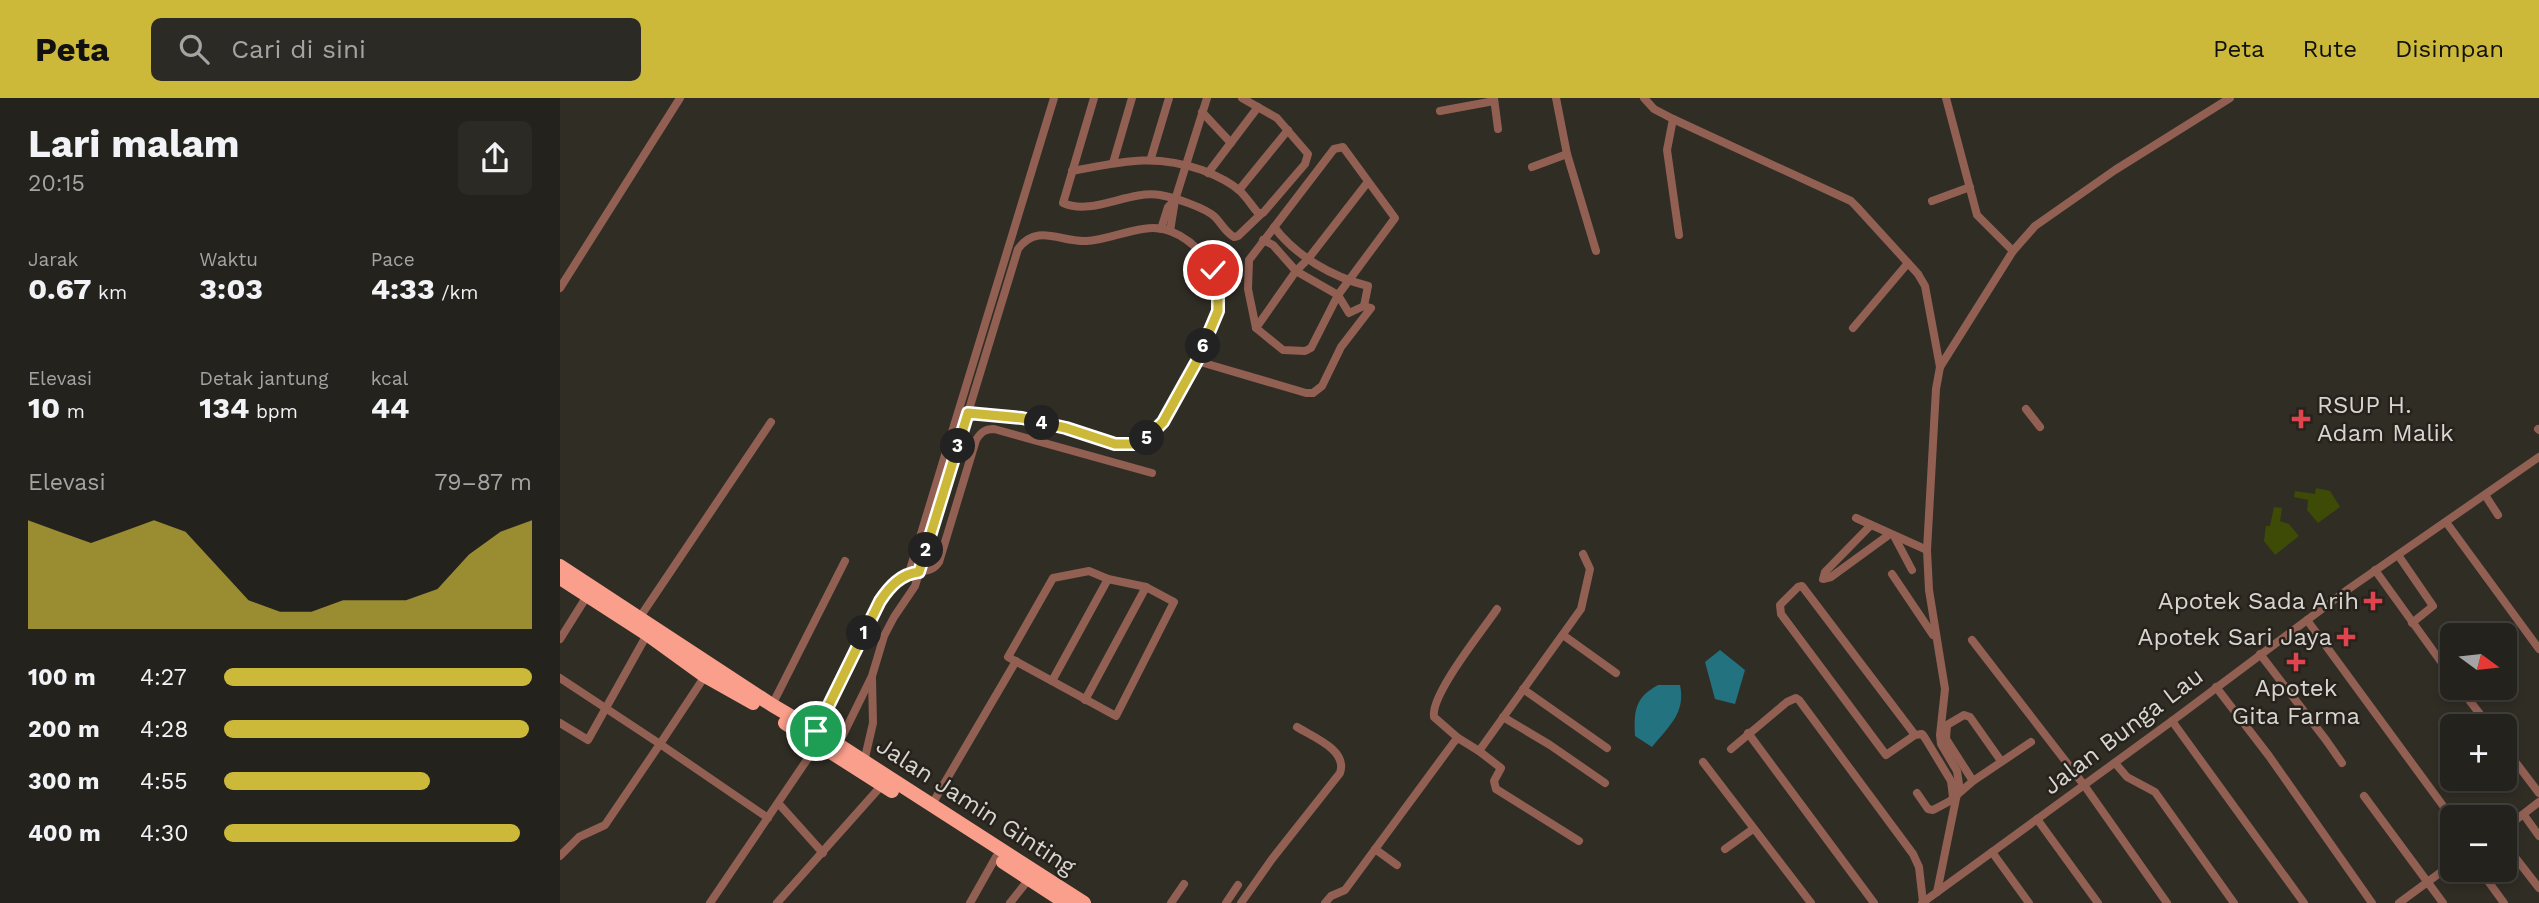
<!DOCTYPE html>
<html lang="id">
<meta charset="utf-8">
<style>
body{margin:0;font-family:"Work Sans",sans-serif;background:#2c2a25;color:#f1f3f6;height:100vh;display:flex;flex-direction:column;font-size:26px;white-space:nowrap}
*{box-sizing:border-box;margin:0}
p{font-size:23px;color:#a3a4a3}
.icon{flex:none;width:38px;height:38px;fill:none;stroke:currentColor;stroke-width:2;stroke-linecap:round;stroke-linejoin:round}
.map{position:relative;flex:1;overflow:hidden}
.sheet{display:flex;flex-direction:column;background:#24221c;width:560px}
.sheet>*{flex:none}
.needle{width:46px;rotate:105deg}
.tools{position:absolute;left:1880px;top:525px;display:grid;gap:14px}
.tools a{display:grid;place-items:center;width:77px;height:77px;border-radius:10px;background:#24221c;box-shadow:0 4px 10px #0003,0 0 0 2px #413f3b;font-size:35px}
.pin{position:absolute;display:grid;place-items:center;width:60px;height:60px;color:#fff;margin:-30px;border:4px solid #fff;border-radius:50%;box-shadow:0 2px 7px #0007}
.km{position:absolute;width:35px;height:35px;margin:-18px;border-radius:50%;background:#222;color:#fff;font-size:19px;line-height:35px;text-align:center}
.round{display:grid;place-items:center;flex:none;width:74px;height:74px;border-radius:10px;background:#2c2a25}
.overview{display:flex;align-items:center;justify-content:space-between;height:119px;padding:0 28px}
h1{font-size:38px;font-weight:700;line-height:52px}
.metrics{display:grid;grid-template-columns:repeat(3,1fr);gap:10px;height:119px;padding:7px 28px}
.metrics div{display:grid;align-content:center}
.metrics b{font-size:30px;font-weight:700}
.metrics small{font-size:19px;font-weight:400}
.metrics p{font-size:19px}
.chart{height:196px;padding:14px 28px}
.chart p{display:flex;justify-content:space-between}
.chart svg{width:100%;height:126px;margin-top:7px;fill:#ccb939;opacity:.7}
ul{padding:0 28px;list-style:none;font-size:23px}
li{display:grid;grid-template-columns:112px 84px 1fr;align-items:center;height:52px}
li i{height:18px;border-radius:9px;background:#ccb939}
header{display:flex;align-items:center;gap:42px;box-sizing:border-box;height:98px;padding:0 35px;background:#ccb939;color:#111}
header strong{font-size:33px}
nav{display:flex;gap:38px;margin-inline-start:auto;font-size:24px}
.search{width:490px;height:63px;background:#2c2a25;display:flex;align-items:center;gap:18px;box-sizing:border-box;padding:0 24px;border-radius:10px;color:#a3a4a3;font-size:26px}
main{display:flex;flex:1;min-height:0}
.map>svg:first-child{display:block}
.green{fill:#3d4b06}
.water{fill:#23727f}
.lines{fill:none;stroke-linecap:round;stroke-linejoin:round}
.minor{stroke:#925f53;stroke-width:8}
.trunk{stroke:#fa9f8b;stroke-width:14}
.route-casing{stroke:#fff;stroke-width:14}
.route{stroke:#ccb939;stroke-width:9}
.health-dot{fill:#e0444e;stroke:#27231c;stroke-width:2.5}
.labels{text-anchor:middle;stroke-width:5;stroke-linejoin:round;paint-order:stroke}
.poi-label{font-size:24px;fill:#d7d5d0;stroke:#27231c;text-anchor:end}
.street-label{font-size:24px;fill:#d7d5d0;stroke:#27231c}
</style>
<header>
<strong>Peta</strong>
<div class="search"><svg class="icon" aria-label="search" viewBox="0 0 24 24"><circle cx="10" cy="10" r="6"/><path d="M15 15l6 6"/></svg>Cari di sini</div>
<nav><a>Peta</a><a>Rute</a><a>Disimpan</a></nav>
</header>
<main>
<section class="sheet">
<div class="overview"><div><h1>Lari malam</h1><p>20:15</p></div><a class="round"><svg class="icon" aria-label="share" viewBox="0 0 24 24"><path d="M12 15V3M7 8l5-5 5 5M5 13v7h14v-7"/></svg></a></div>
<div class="metrics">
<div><p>Jarak</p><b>0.67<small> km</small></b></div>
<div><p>Waktu</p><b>3:03</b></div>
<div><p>Pace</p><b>4:33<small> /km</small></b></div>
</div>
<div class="metrics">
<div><p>Elevasi</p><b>10<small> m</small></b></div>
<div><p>Detak jantung</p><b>134<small> bpm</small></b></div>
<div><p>kcal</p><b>44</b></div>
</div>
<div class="chart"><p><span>Elevasi</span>79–87 m</p>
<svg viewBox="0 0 160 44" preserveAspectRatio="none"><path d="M0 44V6L10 10L20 14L30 10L40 6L50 10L60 22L70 34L80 38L90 38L100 34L110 34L120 34L130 30L140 18L150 10L160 6V44z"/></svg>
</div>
<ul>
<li><b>100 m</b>4:27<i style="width:100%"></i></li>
<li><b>200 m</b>4:28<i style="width:99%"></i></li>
<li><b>300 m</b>4:55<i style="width:67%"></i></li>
<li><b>400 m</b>4:30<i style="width:96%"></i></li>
</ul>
</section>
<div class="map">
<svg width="1979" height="805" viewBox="0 0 1979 805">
<rect width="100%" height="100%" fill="#302d25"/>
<g class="green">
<polygon points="1756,390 1770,393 1780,409 1758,425 1747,412 1748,402 1734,399 1735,393 1755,396"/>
<polygon points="1714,409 1722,410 1720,423 1729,426 1739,438 1715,457 1704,443 1706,428 1710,428"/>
</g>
<g class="water">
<polygon points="1160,552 1185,572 1175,606 1155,601 1145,564"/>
<path d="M1098,587H1120C1126,615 1109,628 1092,649L1075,638C1074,614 1074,600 1098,587Z"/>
</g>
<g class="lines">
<g class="minor">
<path d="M534,0L503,105C533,118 568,92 600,97C613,99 646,110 655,119C662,126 665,134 674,139L678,138L701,116"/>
<polyline points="934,0 938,31"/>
<polyline points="996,0 1007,56 1036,153"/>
<polyline points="1084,0 1094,11 1113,21 1291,103 1296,108 1358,176 1365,188 1380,269"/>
<polyline points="1386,0 1417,117 1453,153"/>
<polyline points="880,13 934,3"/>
<polyline points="642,14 671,45"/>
<polyline points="1113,21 1107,52 1119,137"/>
<polygon points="783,49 835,120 778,197 751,250 745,253 723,252 696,230 688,191 689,162 774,51"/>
<polyline points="591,60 609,0"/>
<polyline points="553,65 572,0"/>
<polyline points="972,69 1007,56"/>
<path d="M512,73C561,64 593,55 642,72C655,77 670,84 680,93C687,100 692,108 698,115H703L745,66L748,56L717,20L682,0"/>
<polyline points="648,75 698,9"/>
<polyline points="679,92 728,32"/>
<polyline points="1372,103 1410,89"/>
<path d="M714,129C736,158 772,179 808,188L804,208"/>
<polyline points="601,131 608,109 615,102 647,0"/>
<polyline points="610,133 615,102"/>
<polyline points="0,190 120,0"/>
<polyline points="696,230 736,173 748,161 807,85"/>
<polyline points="1293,230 1348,165"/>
<polyline points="637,263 746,295 753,295 762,288 781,249 811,210 804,208 789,215 778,197 736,173 713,147 703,142"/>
<polyline points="1466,311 1480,329"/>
<polyline points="1978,331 1979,332"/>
<polyline points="1925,397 1938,417"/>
<polyline points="1296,420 1367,452"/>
<polyline points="1886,424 1979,551"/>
<polyline points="1311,427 1265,474 1263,481 1271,479 1330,436"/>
<polyline points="1334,438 1352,472"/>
<polyline points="1838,457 1873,508 1852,525"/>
<polyline points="1815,472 1892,579"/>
<polygon points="529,473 548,481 586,489 614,504 556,618 448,559 493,480"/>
<polyline points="349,475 494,0"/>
<polyline points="1332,476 1373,537"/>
<polyline points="80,519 211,324"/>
<polyline points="1747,522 1892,720"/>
<polyline points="1003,537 1056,575"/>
<polyline points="0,541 27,498"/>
<polyline points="1412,542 1524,687 1607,805"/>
<polyline points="1700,556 1766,642 1782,665"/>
<polyline points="145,578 100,646 208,720"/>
<polyline points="0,580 100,646 45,727 19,739 0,758"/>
<polyline points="492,583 548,481"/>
<polyline points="1656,589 1709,658 1812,805"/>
<polyline points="1900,590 1929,628"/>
<polyline points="963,591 1047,650"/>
<polyline points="525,602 586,489"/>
<polyline points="212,607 285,463"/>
<polyline points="943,619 990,647 1045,685"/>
<polyline points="1612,623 1744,805"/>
<polyline points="0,625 28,642 89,533"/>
<path d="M256,633L328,491C334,486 340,479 347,476C360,472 371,476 379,464L416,342C421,334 425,331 434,331L592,375"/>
<polyline points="1188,635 1314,805"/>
<polyline points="1355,637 1326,657 1221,516 1220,507 1238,489 1242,488 1355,637 1362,636 1365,640 1391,683 1393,699"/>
<path d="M898,640L874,619C870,597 923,532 937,511"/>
<path d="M278,647L312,578L324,538L334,519L355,488L458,151C477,125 500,144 526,143C553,142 584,123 610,133C641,145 666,180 658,214C652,237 636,265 624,286C612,308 602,339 575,346C552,351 528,337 508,331C494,327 480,324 466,321C447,317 427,317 408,315"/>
<polyline points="1944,649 1979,695"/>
<polyline points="1171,651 1227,604 1236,600 1239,602 1353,756 1359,769 1363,804"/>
<polyline points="919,653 941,670 934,683 936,691 1019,743"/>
<polyline points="304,664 313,625 312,581"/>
<polyline points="1143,664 1251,805"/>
<polyline points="1555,665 1567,679 1595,694 1674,805"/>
<polyline points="1413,683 1386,641 1387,627 1404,617 1410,619 1441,663"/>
<polyline points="1357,695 1368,711 1373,712 1390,703 1413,683 1471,644"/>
<polyline points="1804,698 1883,805"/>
<polyline points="219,706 263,755"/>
<polyline points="371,708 456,563"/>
<polyline points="1964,717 1979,738"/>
<polyline points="1477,721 1538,805"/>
<polyline points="1944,731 1979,704"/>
<polyline points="1944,745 1979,790"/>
<polyline points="815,751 837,767"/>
<polyline points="1165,751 1193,731"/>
<polyline points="1432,754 1469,805"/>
<polyline points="1920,772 1944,805"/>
<polyline points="1377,794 1399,686 1397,673 1381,646 1380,637 1385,591 1369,492 1367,452 1376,291 1380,269 1453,153 1475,128 1555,72 1670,0"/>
<polyline points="150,805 257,647"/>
<polyline points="217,805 322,687"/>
<polyline points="410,805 436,759"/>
<polyline points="450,805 469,781"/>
<polyline points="611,805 624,786"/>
<polyline points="666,805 678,787"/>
<path d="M681,805L712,761L780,675C788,652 753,639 737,629"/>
<polyline points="765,805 771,798 785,792 894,644 898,640 919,653 1021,511 1030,471 1023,456"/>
<polyline points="1362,805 1612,623 1790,490 1979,359"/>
<polyline points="1839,805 1892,766"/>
</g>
<g class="trunk">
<polyline points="0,468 212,607 263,637 524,805"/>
<polyline points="0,480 87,536 145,578 193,605"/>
<polyline points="225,625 332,693"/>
<polyline points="443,764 506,805"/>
</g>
</g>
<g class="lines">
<g class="route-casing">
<path id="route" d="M256,633L320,503C330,488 341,476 359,474L408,315L462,320L506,330L555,346H574L586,341L603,324L637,263L658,213V197L653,172"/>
</g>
<use href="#route" class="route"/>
</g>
<g class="health-dot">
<path d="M1737.5 310.5h7v7h7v7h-7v7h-7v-7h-7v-7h7z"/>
<path d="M1809.5 492.5h7v7h7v7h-7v7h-7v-7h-7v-7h7z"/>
<path d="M1782.5 528.5h7v7h7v7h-7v7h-7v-7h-7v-7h7z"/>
<path d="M1732.5 553.5h7v7h7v7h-7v7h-7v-7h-7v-7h7z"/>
</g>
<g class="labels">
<g class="poi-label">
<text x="1757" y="315" text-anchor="start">RSUP H.<tspan x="1757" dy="28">Adam Malik</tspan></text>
<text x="1799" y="511">Apotek Sada Arih</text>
<text x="1772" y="547">Apotek Sari Jaya</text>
<text x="1736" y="598" text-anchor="middle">Apotek<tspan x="1736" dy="28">Gita Farma</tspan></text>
</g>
<g class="street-label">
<text transform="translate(1563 633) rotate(-37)" y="8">Jalan Bunga Lau</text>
<text transform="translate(416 708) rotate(33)" y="8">Jalan Jamin Ginting</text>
</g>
</g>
</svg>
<div class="tools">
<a><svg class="needle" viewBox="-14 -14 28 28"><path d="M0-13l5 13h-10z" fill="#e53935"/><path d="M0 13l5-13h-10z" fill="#a3a4a3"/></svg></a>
<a>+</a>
<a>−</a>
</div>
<div class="pin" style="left:256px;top:633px;background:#1e9e55"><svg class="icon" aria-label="arrive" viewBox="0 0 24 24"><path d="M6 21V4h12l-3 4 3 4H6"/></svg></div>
<div class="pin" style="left:653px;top:172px;background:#d93025"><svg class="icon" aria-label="check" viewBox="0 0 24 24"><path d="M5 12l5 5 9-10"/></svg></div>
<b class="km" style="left:304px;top:535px">1</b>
<b class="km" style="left:366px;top:452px">2</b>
<b class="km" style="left:398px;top:348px">3</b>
<b class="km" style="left:482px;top:325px">4</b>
<b class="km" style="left:587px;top:340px">5</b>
<b class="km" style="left:643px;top:248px">6</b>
</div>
</main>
